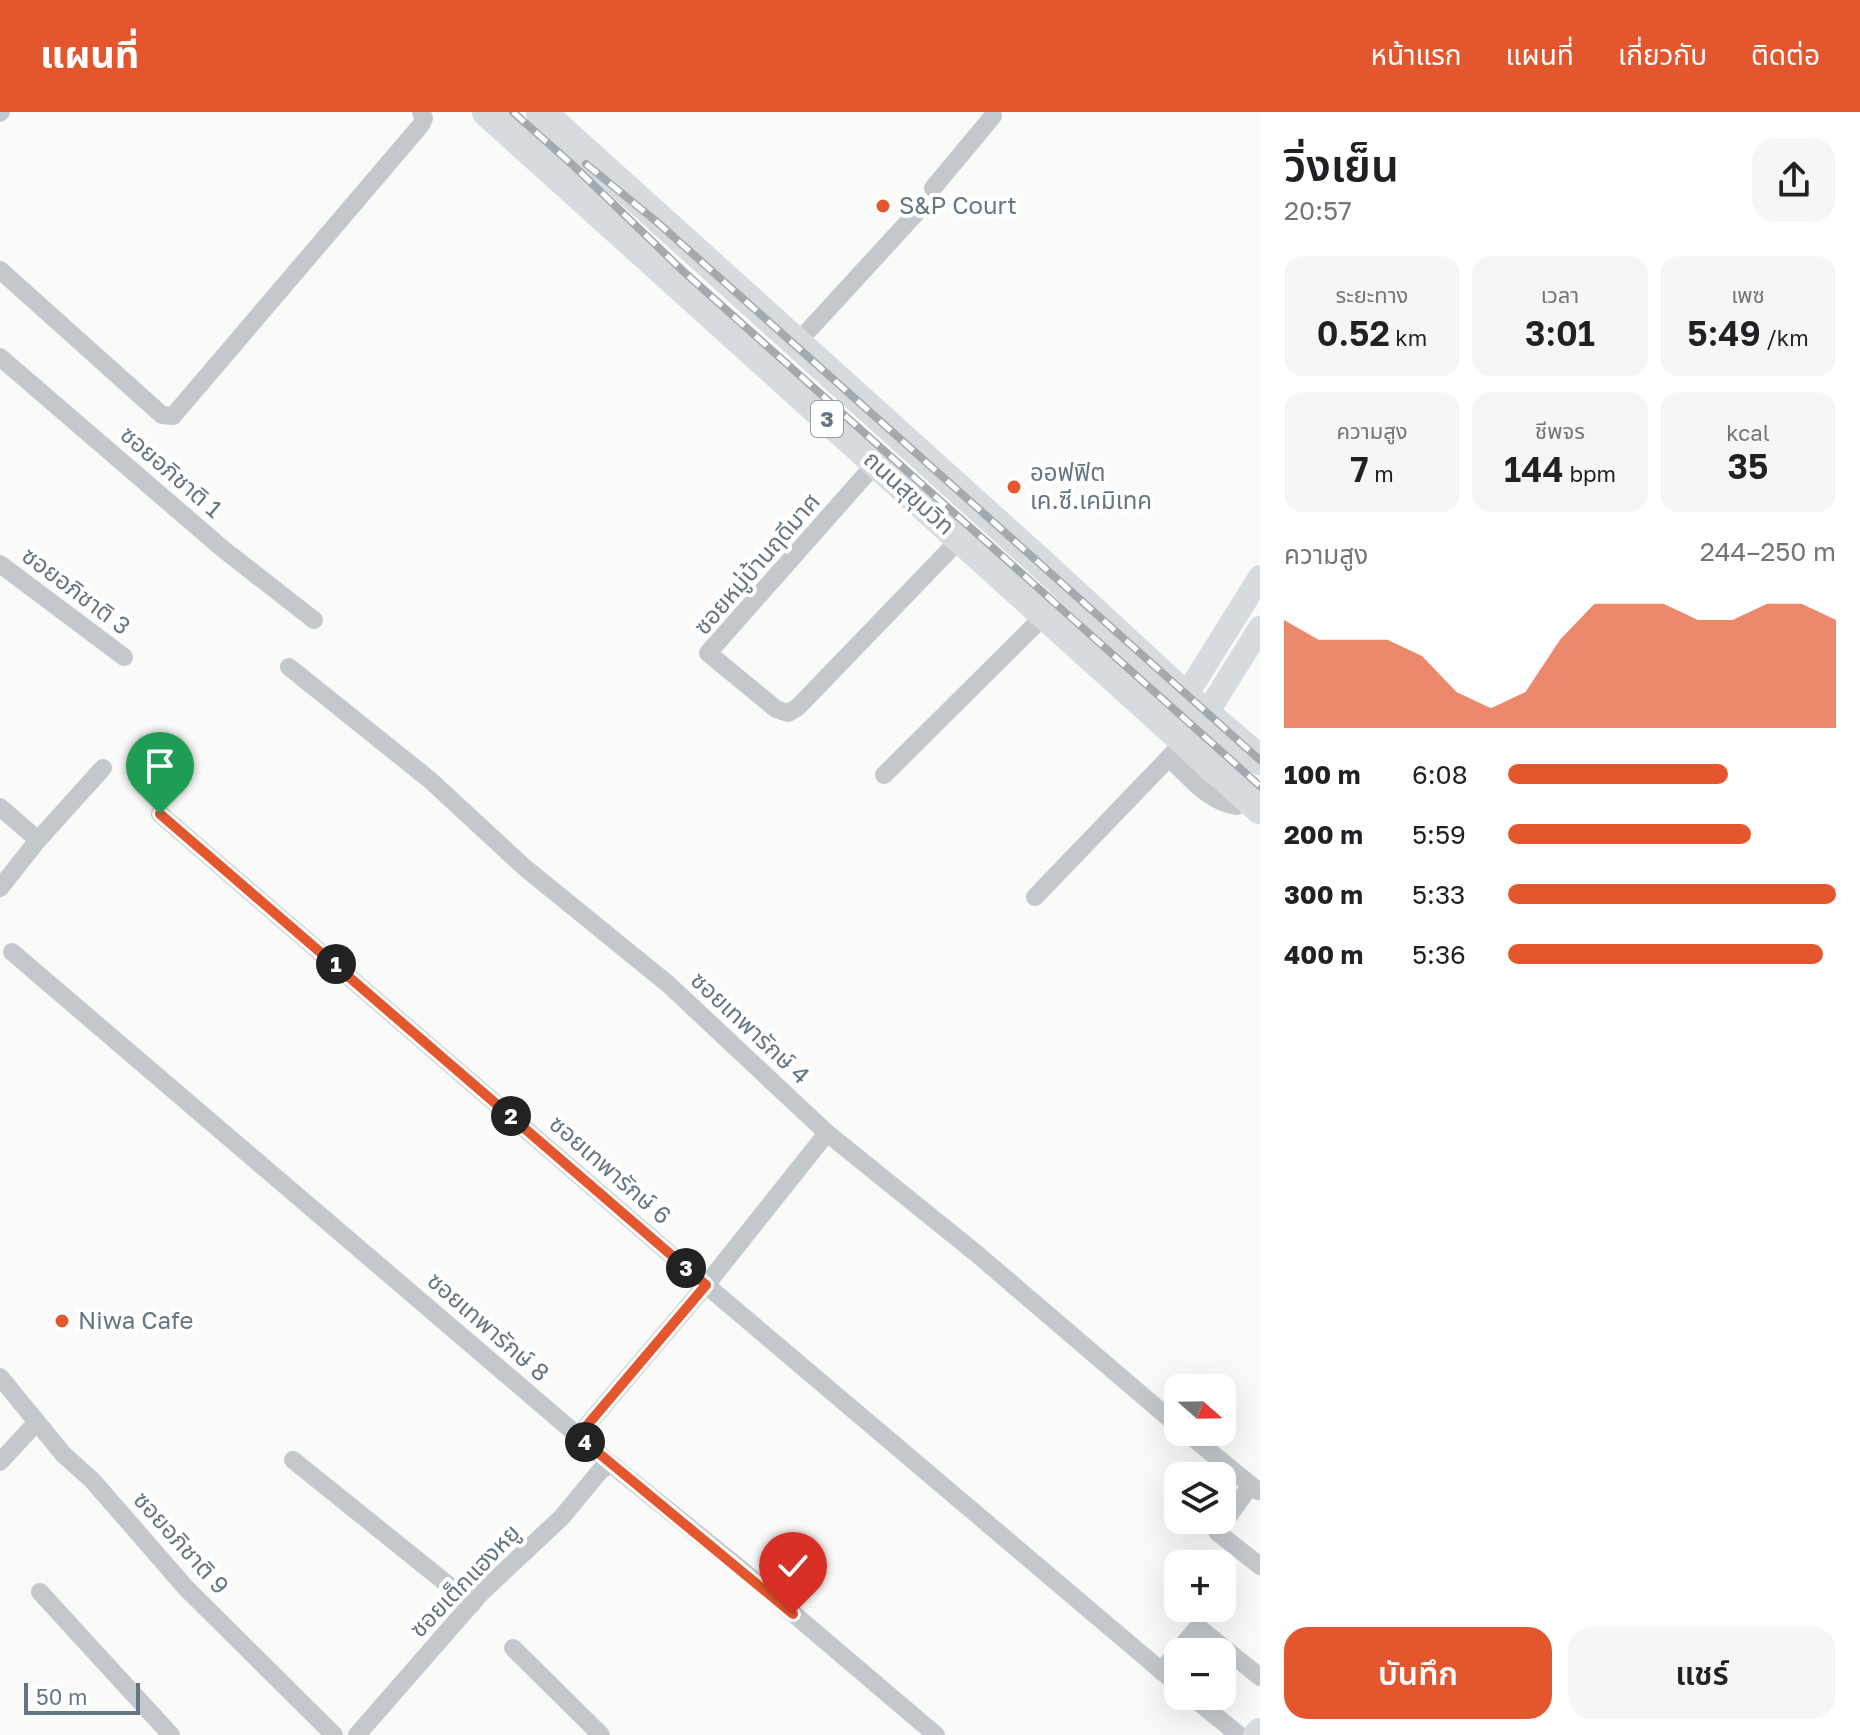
<!DOCTYPE html>
<html lang="th">
<meta charset="utf-8">
<style>
body{margin:0;font-family:"Golos Text","Noto Sans Thai",sans-serif;background:#f6f6f6;color:#202124;height:100vh;display:flex;flex-direction:column;font-size:30px;white-space:nowrap}
*{box-sizing:border-box;margin:0}
p{font-size:26px;color:#757577}
.icon{flex:none;width:44px;height:44px;fill:none;stroke:currentColor;stroke-width:2;stroke-linecap:round;stroke-linejoin:round}
.map{position:relative;flex:1;overflow:hidden}
.sheet{display:flex;flex-direction:column;background:#fff;width:600px}
.sheet>*{flex:none}
.needle{width:52px;rotate:110deg}
.buttons{position:absolute;left:1164px;top:1262px;display:grid;gap:16px}
.buttons a{display:grid;place-items:center;width:72px;height:72px;border-radius:16px;background:#fff;box-shadow:0 8px 32px #0002;font-size:40px}
.scale{position:absolute;left:24px;bottom:20px;width:116px;box-sizing:border-box;padding-left:8px;border:4px solid #657683;border-top:0;font-size:22px;line-height:28px;white-space:nowrap;color:#657683;-webkit-text-stroke:6px #fff;paint-order:stroke}
.pin{position:absolute;display:grid;place-items:center;width:68px;height:68px;color:#fff;margin:-82px -34px;border-radius:50% 50% 50% 0;rotate:-45deg;box-shadow:0 0 8px #0007}
.pin .icon{rotate:45deg}
.km{position:absolute;width:40px;height:40px;margin:-20px;border-radius:50%;background:#222;color:#fff;font-size:22px;line-height:40px;text-align:center}
.round{display:grid;place-items:center;flex:none;width:84px;height:84px;border-radius:24px;background:#f6f6f6}
.head{display:flex;align-items:center;justify-content:space-between;height:136px;padding:0 24px}
h1{font-size:44px;font-weight:600;line-height:60px}
.stats{display:grid;grid-template-columns:repeat(3,1fr);gap:12px;height:136px;padding:8px 24px}
.stats div{display:grid;align-content:center;border-radius:20px;background:#f6f6f6;text-align:center}
.stats b{font-size:34px;font-weight:600}
.stats small{font-size:22px;font-weight:400}
.stats p{font-size:22px}
.chart{height:224px;padding:16px 24px}
.chart p{display:flex;justify-content:space-between}
.chart svg{width:100%;height:144px;margin-top:8px;fill:#e4572e;opacity:.7}
.primary-button{display:flex;gap:16px;margin-top:auto;padding:16px 24px}
.primary-button a{flex:1;height:92px;border-radius:24px;background:#e4572e;color:#fff;font-size:32px;font-weight:600;line-height:92px;text-align:center}
.primary-button a+a{background:#f6f6f6;color:#202124}
ul{padding:0 24px;list-style:none;font-size:26px}
li{display:grid;grid-template-columns:128px 96px 1fr;align-items:center;height:60px}
li i{height:20px;border-radius:10px;background:#e4572e}
header{display:flex;align-items:center;gap:48px;box-sizing:border-box;height:112px;padding:0 40px;background:#e4572e;color:#fff}
header strong{font-size:38px}
nav{display:flex;gap:44px;margin-inline-start:auto;font-size:28px}
main{display:flex;flex:1;min-height:0}
.map>svg:first-child{display:block}
.lines{fill:none;stroke-linecap:round;stroke-linejoin:round}
.minor{stroke:#c3c8cc;stroke-width:18}
.secondary{stroke:#d6dbdf;stroke-width:24}
.primary{stroke:#d6dbdf;stroke-width:28}
.trunk{stroke:#d6dbdf;stroke-width:30}
.rail-casing{stroke:#a2aab0;stroke-width:8}
.rail{stroke:#fff;stroke-width:5;stroke-dasharray:15;stroke-linecap:butt}
.route-casing{stroke:#fff;stroke-width:16}
.route{stroke:#e4572e;stroke-width:10}
.poi-dot{fill:#e4572e;stroke:#fff;stroke-width:3}
.labels{text-anchor:middle;stroke-width:8;stroke-linejoin:round;paint-order:stroke}
.shield{fill:#fff;stroke:#939fa8;stroke-width:2}
.shield-label{font-size:22px;font-weight:bold;fill:#657683}
.poi-label{font-size:24px;fill:#657683;stroke:#fff;text-anchor:start}
.street-label{font-size:24px;fill:#657683;stroke:#fff}
</style>
<header>
<strong>แผนที่</strong>
<nav><a>หน้าแรก</a><a>แผนที่</a><a>เกี่ยวกับ</a><a>ติดต่อ</a></nav>
</header>
<main>
<div class="map">
<svg width="1260" height="1623" viewBox="0 0 1260 1623">
<rect width="100%" height="100%" fill="#fafaf8"/>
<g class="lines">
<g class="minor">
<polyline points="0,1 1,0"/>
<polyline points="933,76 993,4"/>
<polyline points="0,158 162,303 173,304 421,13 424,6 421,0"/>
<polyline points="797,231 919,98"/>
<polyline points="0,245 223,437 314,508"/>
<polyline points="876,351 708,541 776,597 788,601 798,595 960,427"/>
<polyline points="0,452 124,545"/>
<polyline points="289,555 430,668 524,755 668,872 827,1021 977,1142 1178,1314"/>
<path d="M1169,646C1189,664 1209,691 1237,694L1248,686"/>
<polyline points="884,663 1045,503"/>
<polyline points="0,695 38,728"/>
<polyline points="160,702 706,1173 1178,1573"/>
<polyline points="0,776 38,728 103,656"/>
<polyline points="1035,785 1184,630"/>
<polyline points="12,840 611,1352 742,1458 936,1623"/>
<polyline points="0,1265 64,1343 92,1368 186,1476 334,1623"/>
<polyline points="1186,1320 1258,1379"/>
<polyline points="578,1324 706,1173 827,1021"/>
<polyline points="293,1348 472,1492"/>
<polyline points="0,1350 36,1311"/>
<polyline points="1251,1373 1217,1420 1260,1454"/>
<polyline points="40,1480 171,1623"/>
<polyline points="513,1536 601,1623"/>
<polyline points="1161,1559 1198,1515 1260,1565"/>
<polyline points="1191,1584 1239,1623"/>
<polyline points="357,1623 480,1482 562,1405 600,1359 611,1352"/>
</g>
<g class="secondary">
<polyline points="1167,614 1260,465"/>
<polyline points="1187,633 1260,516"/>
</g>
<polyline class="primary" points="1257,1623 1260,1620"/>
<g class="trunk">
<polyline points="487,0 1260,697"/>
<polyline points="541,0 1043,453 1186,585 1260,648"/>
</g>
<g class="rail-casing">
<g id="rail">
<polyline points="513,0 575,55 684,160 1260,674"/>
<polyline points="586,52 657,110 1260,648"/>
</g>
</g>
<use href="#rail" class="rail"/>
</g>
<g class="lines">
<g class="route-casing">
<polyline id="route" points="160,702 706,1173 578,1324 793,1502"/>
</g>
<use href="#route" class="route"/>
</g>
<g class="poi-dot">
<circle cx="883" cy="94" r="8"/>
<circle cx="1014" cy="375" r="8"/>
<circle cx="62" cy="1209" r="8"/>
</g>
<g class="labels">
<rect class="shield" x="811" y="289" width="32" height="36" rx="6"/>
<g class="shield-label">
<text x="827" y="315">3</text>
</g>
<g class="poi-label">
<text x="899" y="102">S&amp;P Court</text>
<text x="1030" y="369">ออฟฟิต<tspan x="1030" dy="28">เค.ซี.เคมิเทค</tspan></text>
<text x="78" y="1217">Niwa Cafe</text>
</g>
<g class="street-label">
<text transform="translate(171 360) rotate(41)" y="8">ซอยอภิชาติ 1</text>
<text transform="translate(909 381) rotate(42)" y="8">ถนนสุขุมวิท</text>
<text transform="translate(757 452) rotate(-49)" y="8">ซอยหมู่บ้านฤดีมาศ</text>
<text transform="translate(76 479) rotate(37)" y="8">ซอยอภิชาติ 3</text>
<text transform="translate(750 916) rotate(43)" y="8">ซอยเทพารักษ์ 4</text>
<text transform="translate(610 1058) rotate(41)" y="8">ซอยเทพารักษ์ 6</text>
<text transform="translate(488 1215) rotate(41)" y="8">ซอยเทพารักษ์ 8</text>
<text transform="translate(181 1431) rotate(48)" y="8">ซอยอภิชาติ 9</text>
<text transform="translate(465 1469) rotate(-46)" y="8">ซอยเต็กแฮงหยู</text>
</g>
</g>
</svg>
<div class="buttons">
<a><svg class="needle" viewBox="-14 -14 28 28"><path d="M0-13l5 13h-10z" fill="#e53935"/><path d="M0 13l5-13h-10z" fill="#757577"/></svg></a>
<a><svg class="icon" aria-label="layers" viewBox="0 0 24 24"><path d="M12 4l9 5-9 5-9-5zM3 14l9 5 9-5"/></svg></a>
<a>+</a>
<a>−</a>
</div>
<div class="scale">50 m</div>
<div class="pin" style="left:160px;top:702px;background:#1e9e55"><svg class="icon" aria-label="arrive" viewBox="0 0 24 24"><path d="M6 21V4h12l-3 4 3 4H6"/></svg></div>
<div class="pin" style="left:793px;top:1502px;background:#d93025"><svg class="icon" aria-label="check" viewBox="0 0 24 24"><path d="M5 12l5 5 9-10"/></svg></div>
<b class="km" style="left:336px;top:852px">1</b>
<b class="km" style="left:511px;top:1004px">2</b>
<b class="km" style="left:686px;top:1156px">3</b>
<b class="km" style="left:585px;top:1330px">4</b>
</div>
<section class="sheet">
<div class="head"><div><h1>วิ่งเย็น</h1><p>20:57</p></div><a class="round"><svg class="icon" aria-label="share" viewBox="0 0 24 24"><path d="M12 15V3M7 8l5-5 5 5M5 13v7h14v-7"/></svg></a></div>
<div class="stats">
<div><p>ระยะทาง</p><b>0.52<small> km</small></b></div>
<div><p>เวลา</p><b>3:01</b></div>
<div><p>เพซ</p><b>5:49<small> /km</small></b></div>
</div>
<div class="stats">
<div><p>ความสูง</p><b>7<small> m</small></b></div>
<div><p>ชีพจร</p><b>144<small> bpm</small></b></div>
<div><p>kcal</p><b>35</b></div>
</div>
<div class="chart"><p><span>ความสูง</span>244–250 m</p>
<svg viewBox="0 0 160 44" preserveAspectRatio="none"><path d="M0 44V11L10 17L20 17L30 17L40 22L50 33L60 38L70 33L80 17L90 6L100 6L110 6L120 11L130 11L140 6L150 6L160 11V44z"/></svg>
</div>
<ul>
<li><b>100 m</b>6:08<i style="width:67%"></i></li>
<li><b>200 m</b>5:59<i style="width:74%"></i></li>
<li><b>300 m</b>5:33<i style="width:100%"></i></li>
<li><b>400 m</b>5:36<i style="width:96%"></i></li>
</ul>
<div class="primary-button"><a>บันทึก</a><a>แชร์</a></div>
</section>
</main>
